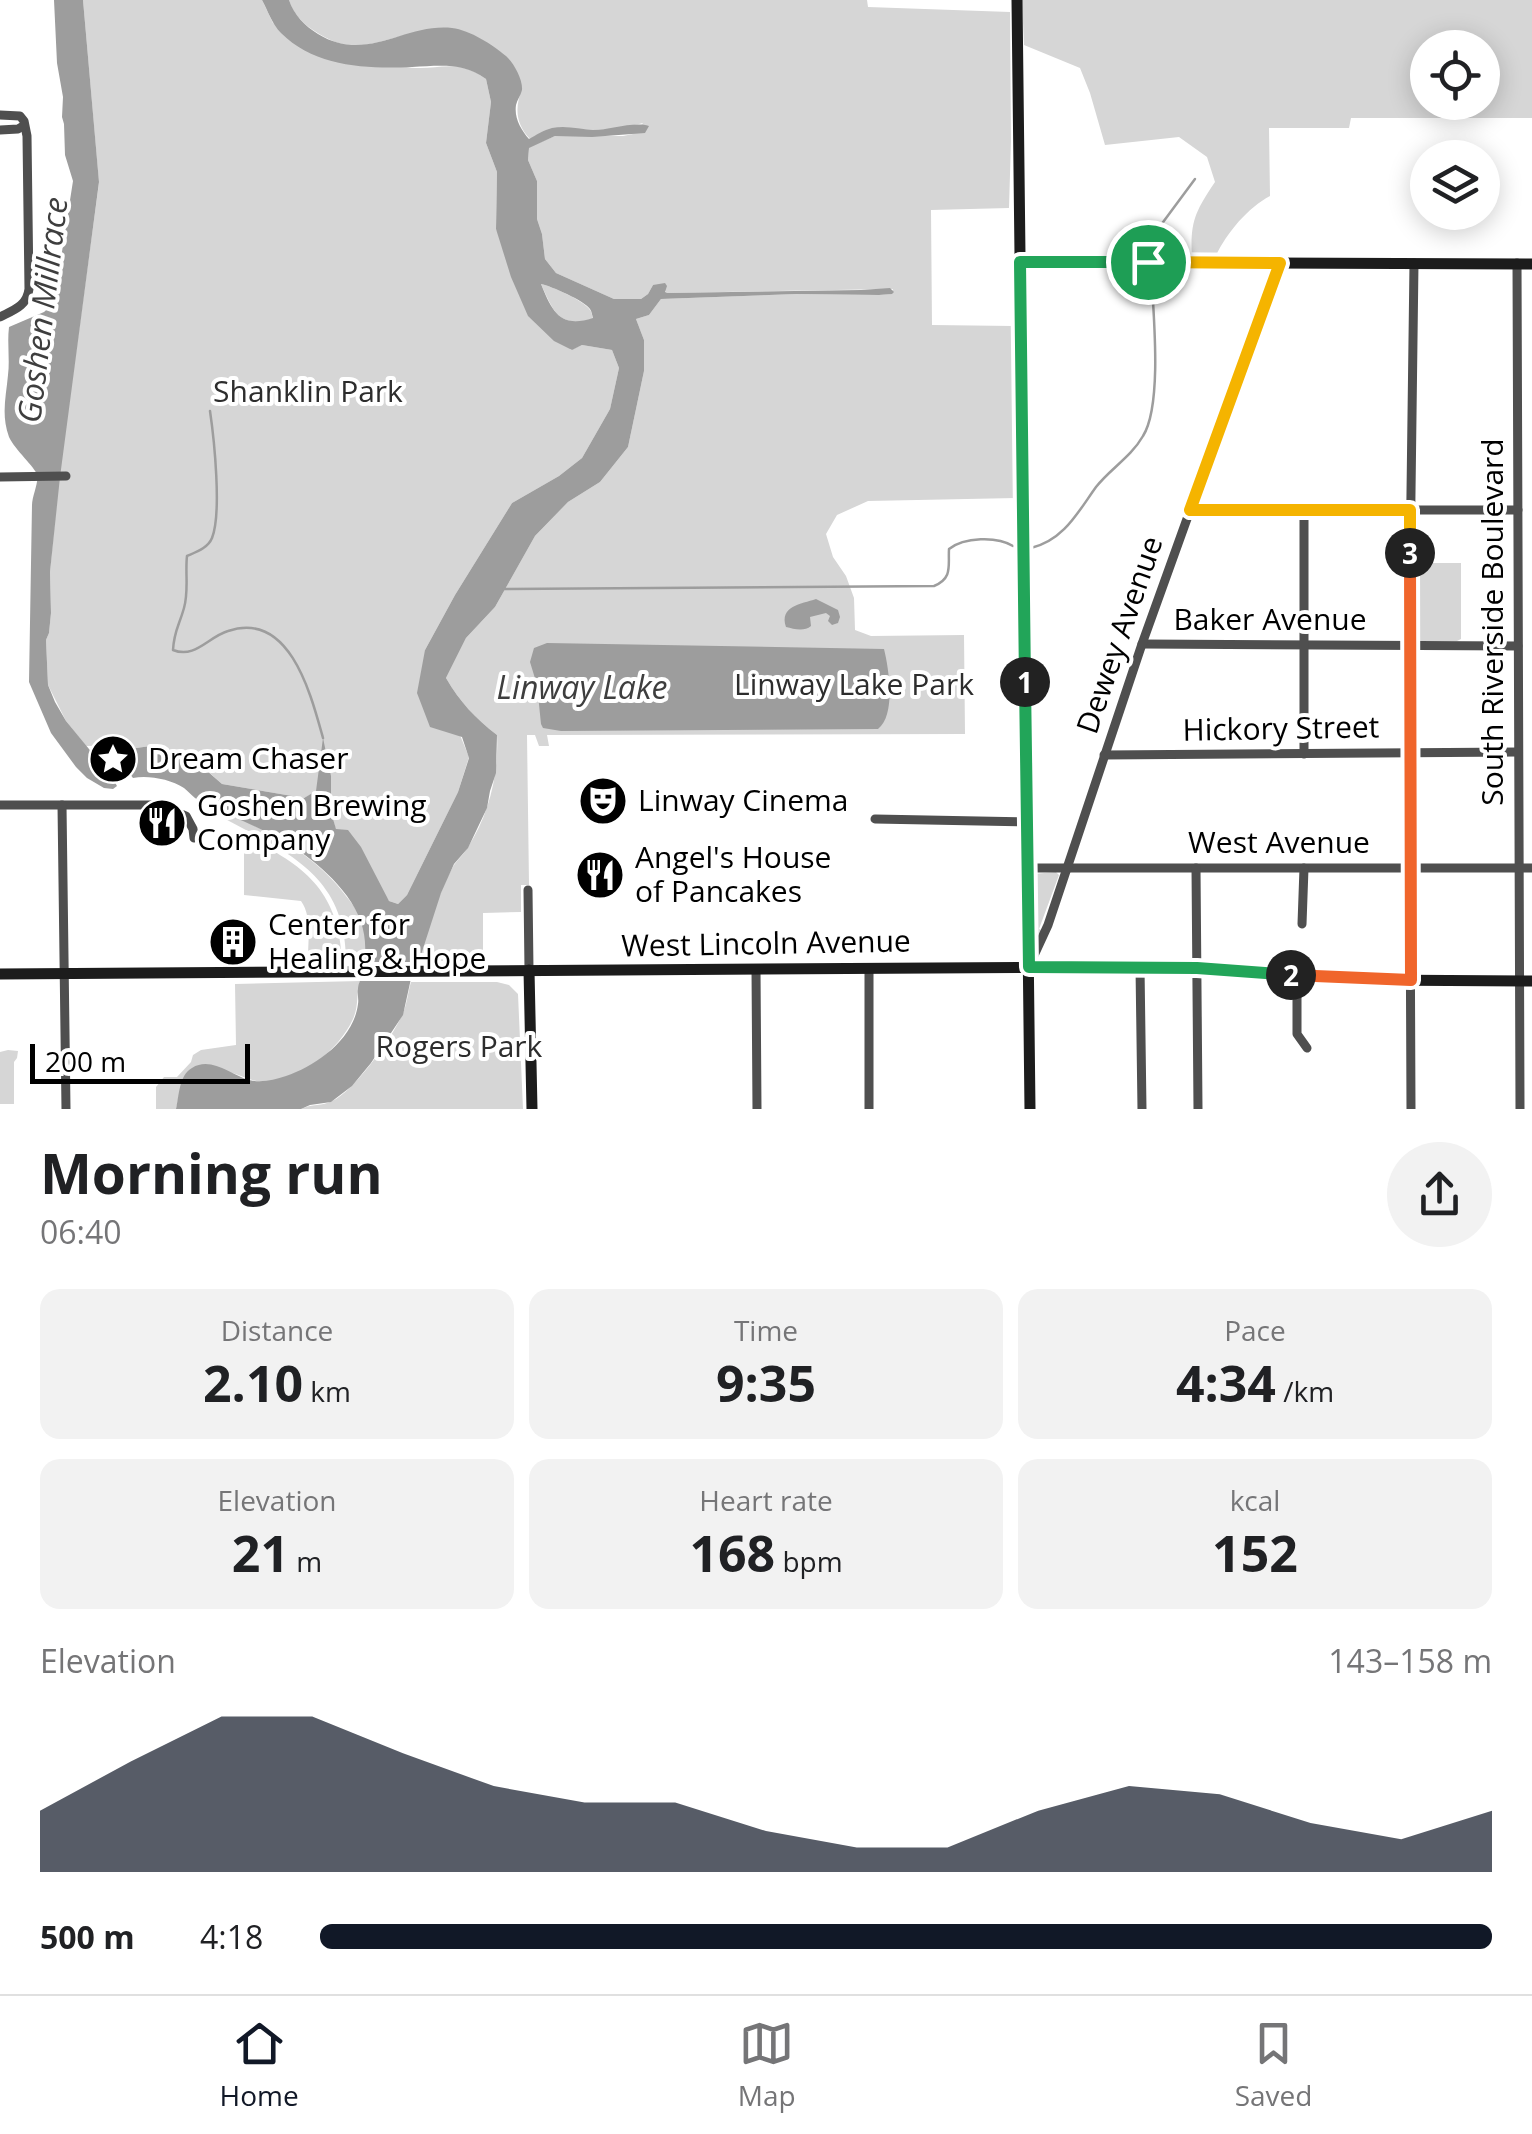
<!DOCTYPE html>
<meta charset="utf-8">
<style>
body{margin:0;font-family:"Open Sans",sans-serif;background:#f2f2f2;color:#202124;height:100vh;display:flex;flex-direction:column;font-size:38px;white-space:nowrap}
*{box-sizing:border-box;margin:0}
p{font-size:32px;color:#757577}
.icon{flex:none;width:55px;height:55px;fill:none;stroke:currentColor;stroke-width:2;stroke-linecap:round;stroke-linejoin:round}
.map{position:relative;height:1109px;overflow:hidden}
.side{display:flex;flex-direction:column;background:#fff;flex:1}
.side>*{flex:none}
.tools{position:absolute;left:1410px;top:30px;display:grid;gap:20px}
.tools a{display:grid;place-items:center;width:90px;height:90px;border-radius:50%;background:#fff;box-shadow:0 5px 25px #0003;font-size:50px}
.scale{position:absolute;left:30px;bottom:25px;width:220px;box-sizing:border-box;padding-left:10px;border:5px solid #000;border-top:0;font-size:28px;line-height:35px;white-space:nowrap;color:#000;-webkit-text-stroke:8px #fff;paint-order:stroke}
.pin{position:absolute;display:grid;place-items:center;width:85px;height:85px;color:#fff;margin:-42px;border:5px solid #fff;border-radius:50%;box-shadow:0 2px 10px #0007}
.km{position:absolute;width:50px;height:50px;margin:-25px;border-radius:50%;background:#222;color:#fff;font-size:28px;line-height:50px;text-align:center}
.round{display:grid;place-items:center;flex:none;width:105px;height:105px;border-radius:52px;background:#f2f2f2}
.overview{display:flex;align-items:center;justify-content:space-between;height:170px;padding:0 40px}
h1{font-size:55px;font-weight:700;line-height:75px}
.stats{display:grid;grid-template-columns:repeat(3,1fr);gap:15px;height:170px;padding:10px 40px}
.stats div{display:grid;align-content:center;border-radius:20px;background:#f2f2f2;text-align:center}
.stats b{font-size:50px;font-weight:700}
.stats small{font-size:28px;font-weight:400}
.stats p{font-size:28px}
.chart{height:280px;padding:20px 40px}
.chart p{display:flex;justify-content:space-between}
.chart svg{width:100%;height:180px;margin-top:10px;fill:#111827;opacity:.7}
ul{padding:0 40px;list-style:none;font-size:32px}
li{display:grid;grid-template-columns:160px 120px 1fr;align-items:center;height:75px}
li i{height:25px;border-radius:12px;background:#111827}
.menu{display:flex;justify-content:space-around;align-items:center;height:140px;border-top:2px solid #e0e0e0;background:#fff;font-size:28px;color:#757577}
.menu a{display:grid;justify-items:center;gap:5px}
.menu .on{color:#111827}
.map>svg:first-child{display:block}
.green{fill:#d6d6d6;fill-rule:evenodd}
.water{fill:#9d9d9d;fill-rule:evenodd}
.pier{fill:#fff}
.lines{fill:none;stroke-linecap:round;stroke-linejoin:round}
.stream{stroke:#9d9d9d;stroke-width:2.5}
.street{stroke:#4f4f4f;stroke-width:9}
.secondary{stroke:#1c1c1c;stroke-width:11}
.split-1-casing{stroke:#fff;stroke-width:20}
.split-2-casing{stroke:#fff;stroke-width:20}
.split-3-casing{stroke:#fff;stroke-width:20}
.split-4-casing{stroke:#fff;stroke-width:20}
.split-1{stroke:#22a559;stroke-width:12}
.split-2{stroke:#22a559;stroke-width:12}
.split-3{stroke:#f0652b;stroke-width:12}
.split-4{stroke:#f5b400;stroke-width:12}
.labels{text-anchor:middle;stroke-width:8;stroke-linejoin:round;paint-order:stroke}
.park-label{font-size:30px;fill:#2d2d2d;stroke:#fff}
.street-label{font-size:30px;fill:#000;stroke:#fff}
.poi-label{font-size:30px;fill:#000;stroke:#fff;text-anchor:start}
.water-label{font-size:32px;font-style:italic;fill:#3e3e3e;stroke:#fff}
</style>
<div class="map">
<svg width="1532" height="1109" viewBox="0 0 1532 1109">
<rect width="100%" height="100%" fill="#fff"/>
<g class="green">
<path d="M83,0H262L273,23C315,37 358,55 402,66C434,74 453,55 486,79L491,102L486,143L497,172L496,229L571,350L582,345L612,350L619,368L610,409L582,458L559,476L512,503L455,595L425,650L469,757L458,792L407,895L398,904L389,901L336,830L331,812V777L316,792L304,798L222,784L191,756L171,751L158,745L129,749L128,745L86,746L66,721L48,685L46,640L49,633L51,613L50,572L59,477L99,183Z"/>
<path d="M289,0H867L868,7L1010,12L1011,141L1009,208L931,210L932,325L1013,326L1016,498L868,501L837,515L826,534L833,557L846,576L854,598L855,630L871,636L964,635L965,734L547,735L549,746H539L535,735H527L529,885H521V912L483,913V961H419C425,934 440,889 454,865C458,859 464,854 468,847C489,815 499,773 497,735C475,718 460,702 446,678L466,638L495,607L535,536L568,502L600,482L628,447L644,371V340L636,319L649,315L661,299L797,294L879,295L891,294L893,289L668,293L653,285L648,294L641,299H614L556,273L545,259L542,234L537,219V181L528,160L529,147L555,136H623L633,134L643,123C627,127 610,130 594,130C563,129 559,122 530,139C515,123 515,108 522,88L450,28C439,29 428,30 418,32C376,40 355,59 313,30C302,23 293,13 289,0Z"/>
<path d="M1022,0H1532V118H1351L1349,128H1269L1270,196C1247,208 1224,236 1214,260L1192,259C1190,223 1194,213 1215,182L1207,157L1179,137L1105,145L1090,93L1080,68L1024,45ZM1428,48H1482V102H1428Z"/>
<path d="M541,284C551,286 585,301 590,310C592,312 592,316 593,319C558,328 554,312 541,284Z"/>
<polygon points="1413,563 1461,563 1461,639 1457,641 1416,641 1412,637"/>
<path d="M205,804C258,826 311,849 346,896C354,906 362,917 365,930C367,940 366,950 365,961H352L346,957C344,868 277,849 211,811Z"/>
<path d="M244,836C303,864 339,890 342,961L308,958C308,940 312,916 301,901L244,895Z"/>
<polygon points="1056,872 1059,875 1039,929 1043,931 1034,945 1033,874"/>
<path d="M360,981C356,994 359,1006 353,1019C338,1052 297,1083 259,1081C248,1081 239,1073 229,1073C214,1073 197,1079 182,1082L176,1109H156V1087L164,1077H177L191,1062L193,1055L201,1050L236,1045L235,984Z"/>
<path d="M411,982H497L509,985L518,994L523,1109H301C311,1104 323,1106 332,1101C354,1092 394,1035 403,1013C407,1004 408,992 411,982Z"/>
<polygon points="8,1050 18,1051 17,1058 14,1062 14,1104 0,1104 0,1052"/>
</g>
<g class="water">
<path d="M54,0H83L99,182L60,477L50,572L51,613L49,633L46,640L48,685L55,702L66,721L112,777L117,786L113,789L104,788L87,778L76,767L51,733L29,682L32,505C32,496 39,482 37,475C35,467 15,450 9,437C1,415 6,397 8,375C10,359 7,343 9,327L44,312L54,303L73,181L65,155L64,124L62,117L63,97L57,63Z"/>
<path d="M262,0H289C294,15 305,26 318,34C367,64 404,23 452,28C470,30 493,45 506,56C514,63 523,80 522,90C521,95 517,100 516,105C514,118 521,130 529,139C536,135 544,130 552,128C566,125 579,129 593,130C610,130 634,121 649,126L645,133L592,137L555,136L529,148L528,160L537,181V219L542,234L545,259L556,273L614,299H641L648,294L653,285L665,283L667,286L665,292L668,293L861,290L890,288L894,292L892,294L879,295L797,294L661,299L649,315L636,319L644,340V371L628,447L600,482L568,502L535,536L495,607L466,638L446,678C460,702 475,718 497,735L496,773L490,791L487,808L468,848L454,864L441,893L419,961L412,974L403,1015L371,1063L352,1086L331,1102L310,1105L301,1109H176C179,1096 179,1075 192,1068C211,1056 231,1075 249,1080C261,1083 274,1080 286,1076C316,1066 354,1039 358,1004C359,999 357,994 358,989C358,984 361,979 362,975C369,944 365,921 347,896C320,860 284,839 243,821C228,815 209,808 195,798C191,795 188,791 184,788C170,779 148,775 133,778L126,769L129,749L158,745L171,751L190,756L222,784L304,798L316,791L323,738L331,776V812L336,829L348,830L361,847L389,901L398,904L407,895L458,792L469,758L462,737L430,727L417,693L425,650L455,595L512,503L559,476L582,458L610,409L619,368L612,350L582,345L572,350L554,341L528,316L511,277L496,229L497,172L486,143L491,102L486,79C462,62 440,66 412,67C367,69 315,67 281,33C272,24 268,11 262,0ZM541,284C551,286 585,301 590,309C592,312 592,315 593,318C560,329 552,311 541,284Z"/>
<path d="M816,599L838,610L840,617L838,623L832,625L828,621L830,616L826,613L810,617L811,626C804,632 794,629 786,627C779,606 801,604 816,599Z"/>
<path d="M547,643L884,649C889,669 896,715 878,729L561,731L543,728L541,724L537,685L530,662L534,648Z"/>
</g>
<polygon class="pier" points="359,962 424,962 416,981 355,981"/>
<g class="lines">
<g class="stream">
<polyline points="1151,254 1155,233 1195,179"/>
<path d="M210,411C214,438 222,513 212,538C208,548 196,552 187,556C185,573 189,591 184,608C179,626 174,631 173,650C195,659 208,637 228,631C290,610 311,695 323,738"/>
<path d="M1031,548C1064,540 1078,512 1096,487C1110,469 1131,457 1143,436C1163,404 1153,309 1151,269"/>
<path d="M504,589L934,586C953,578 948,566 949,549C964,537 997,536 1013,546"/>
</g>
<g class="street">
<path d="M0,115L20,116L24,121L27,136L29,289C27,306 14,310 0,317"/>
<polyline points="0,130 18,129 23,126"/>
<polyline points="1517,263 1520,1109"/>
<polyline points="0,477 66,476"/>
<polyline points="1190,510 1518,510"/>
<polyline points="1142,644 1518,646"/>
<polyline points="1304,754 1304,510"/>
<polyline points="1104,755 1518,752"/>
<polyline points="0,805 161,805 186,816 193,829 194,838"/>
<polyline points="62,805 66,1109"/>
<polyline points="875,819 1026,822"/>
<polyline points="1026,868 1532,868"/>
<polyline points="1196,868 1198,1109"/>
<polyline points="528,890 529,970"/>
<polyline points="1302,924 1304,868"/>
<polyline points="1030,964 1048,925 1142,644 1279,263"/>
<polyline points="1140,967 1142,1109"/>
<polyline points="869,968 869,1109"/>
<polyline points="756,969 757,1109"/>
<polyline points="1297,975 1297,1034 1307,1048"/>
<polyline points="1411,1109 1409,645 1414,263"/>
</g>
<g class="secondary">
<polyline points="1017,0 1030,1109"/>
<polyline points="1020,262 1532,264"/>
<polyline points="529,970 532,1109"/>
<polyline points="0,974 1087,967 1197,968 1371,980 1532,981"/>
</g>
</g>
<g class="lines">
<g class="split-1-casing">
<polyline id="split-1" points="1025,682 1020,262 1148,262"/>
</g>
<g class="split-2-casing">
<polyline id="split-2" points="1025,682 1029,967 1197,968 1291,975"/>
</g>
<g class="split-3-casing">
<polyline id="split-3" points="1291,975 1411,980 1410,553"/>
</g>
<g class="split-4-casing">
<polyline id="split-4" points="1148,262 1280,263 1190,510 1410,510 1410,553"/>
</g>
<use href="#split-1" class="split-1"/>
<use href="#split-2" class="split-2"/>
<use href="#split-3" class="split-3"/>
<use href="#split-4" class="split-4"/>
</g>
<defs>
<g id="sight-disc" transform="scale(2.5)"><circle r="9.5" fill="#000" stroke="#fff"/><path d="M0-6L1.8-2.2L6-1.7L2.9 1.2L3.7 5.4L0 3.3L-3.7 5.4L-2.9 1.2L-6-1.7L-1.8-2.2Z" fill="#fff"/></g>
<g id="theatre-disc" transform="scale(2.5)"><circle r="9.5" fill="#000" stroke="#fff"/><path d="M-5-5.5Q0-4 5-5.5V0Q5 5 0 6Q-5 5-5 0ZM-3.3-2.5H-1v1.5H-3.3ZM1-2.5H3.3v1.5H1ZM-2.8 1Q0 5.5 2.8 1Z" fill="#fff"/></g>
<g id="restaurant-disc" transform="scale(2.5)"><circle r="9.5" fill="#000" stroke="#fff"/><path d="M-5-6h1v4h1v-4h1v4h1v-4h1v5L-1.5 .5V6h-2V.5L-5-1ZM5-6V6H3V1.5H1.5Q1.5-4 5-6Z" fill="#fff"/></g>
<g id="building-disc" transform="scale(2.5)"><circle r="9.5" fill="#000" stroke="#fff"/><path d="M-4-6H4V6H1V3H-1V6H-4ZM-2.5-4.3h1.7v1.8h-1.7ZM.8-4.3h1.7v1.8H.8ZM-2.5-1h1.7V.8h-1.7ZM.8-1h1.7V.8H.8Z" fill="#fff"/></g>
</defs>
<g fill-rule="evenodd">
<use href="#sight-disc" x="113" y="759"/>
<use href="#theatre-disc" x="603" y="801"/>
<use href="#restaurant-disc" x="162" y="823"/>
<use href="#restaurant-disc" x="600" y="875"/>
<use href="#building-disc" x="233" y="942"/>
</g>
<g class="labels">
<g class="park-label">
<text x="308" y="402">Shanklin Park</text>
<text x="854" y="695">Linway Lake Park</text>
<text x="459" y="1057">Rogers Park</text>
</g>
<g class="street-label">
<text x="1270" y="630">Baker Avenue</text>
<text transform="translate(1493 622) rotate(-90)" y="10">South Riverside Boulevard</text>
<text transform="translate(1120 635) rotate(-71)" y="10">Dewey Avenue</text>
<text transform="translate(1281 729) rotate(-1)" y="10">Hickory Street</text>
<text x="1279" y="853">West Avenue</text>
<text transform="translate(766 944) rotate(-1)" y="10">West Lincoln Avenue</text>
</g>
<g class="poi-label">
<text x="148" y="769">Dream Chaser</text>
<text x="638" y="811">Linway Cinema</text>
<text x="197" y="816">Goshen Brewing<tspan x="197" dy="34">Company</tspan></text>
<text x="635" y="868">Angel's House<tspan x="635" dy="34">of Pancakes</tspan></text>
<text x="268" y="935">Center for<tspan x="268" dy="34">Healing &amp; Hope</tspan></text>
</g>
<g class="water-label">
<text transform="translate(43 310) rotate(-83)" y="11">Goshen Millrace</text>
<text x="582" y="699">Linway Lake</text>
</g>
</g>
</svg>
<div class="tools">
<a><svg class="icon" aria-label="locate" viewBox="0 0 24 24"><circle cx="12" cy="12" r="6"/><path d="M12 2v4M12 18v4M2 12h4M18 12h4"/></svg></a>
<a><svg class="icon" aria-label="layers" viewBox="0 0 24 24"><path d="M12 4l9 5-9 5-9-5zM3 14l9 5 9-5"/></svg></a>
</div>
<div class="scale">200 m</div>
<div class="pin" style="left:1148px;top:262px;background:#1e9e55"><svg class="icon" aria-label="arrive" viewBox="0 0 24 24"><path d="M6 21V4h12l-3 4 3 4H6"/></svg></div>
<b class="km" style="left:1025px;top:682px">1</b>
<b class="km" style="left:1291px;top:975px">2</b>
<b class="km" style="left:1410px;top:553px">3</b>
</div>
<section class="side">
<div class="overview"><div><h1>Morning run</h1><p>06:40</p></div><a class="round"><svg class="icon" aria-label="share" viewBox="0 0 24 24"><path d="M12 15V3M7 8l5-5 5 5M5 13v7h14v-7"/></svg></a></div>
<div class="stats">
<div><p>Distance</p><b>2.10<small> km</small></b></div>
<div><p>Time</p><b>9:35</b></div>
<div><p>Pace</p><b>4:34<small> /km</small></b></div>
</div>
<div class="stats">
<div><p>Elevation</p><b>21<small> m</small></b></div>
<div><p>Heart rate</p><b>168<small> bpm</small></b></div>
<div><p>kcal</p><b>152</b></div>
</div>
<div class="chart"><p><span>Elevation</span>143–158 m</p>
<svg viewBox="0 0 160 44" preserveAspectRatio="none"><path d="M0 44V29L10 17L20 6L30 6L40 15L50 23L60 27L70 27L80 34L90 38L100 38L110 29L120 23L130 25L140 32L150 36L160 29V44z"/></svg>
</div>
<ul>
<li><b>500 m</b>4:18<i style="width:100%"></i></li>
</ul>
</section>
<nav class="menu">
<a class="on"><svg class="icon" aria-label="home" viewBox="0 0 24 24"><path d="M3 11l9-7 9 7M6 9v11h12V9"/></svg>Home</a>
<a><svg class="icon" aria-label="map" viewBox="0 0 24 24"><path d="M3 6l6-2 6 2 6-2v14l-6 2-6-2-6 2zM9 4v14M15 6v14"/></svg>Map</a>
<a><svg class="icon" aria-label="saved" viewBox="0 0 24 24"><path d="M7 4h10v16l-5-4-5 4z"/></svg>Saved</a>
</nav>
